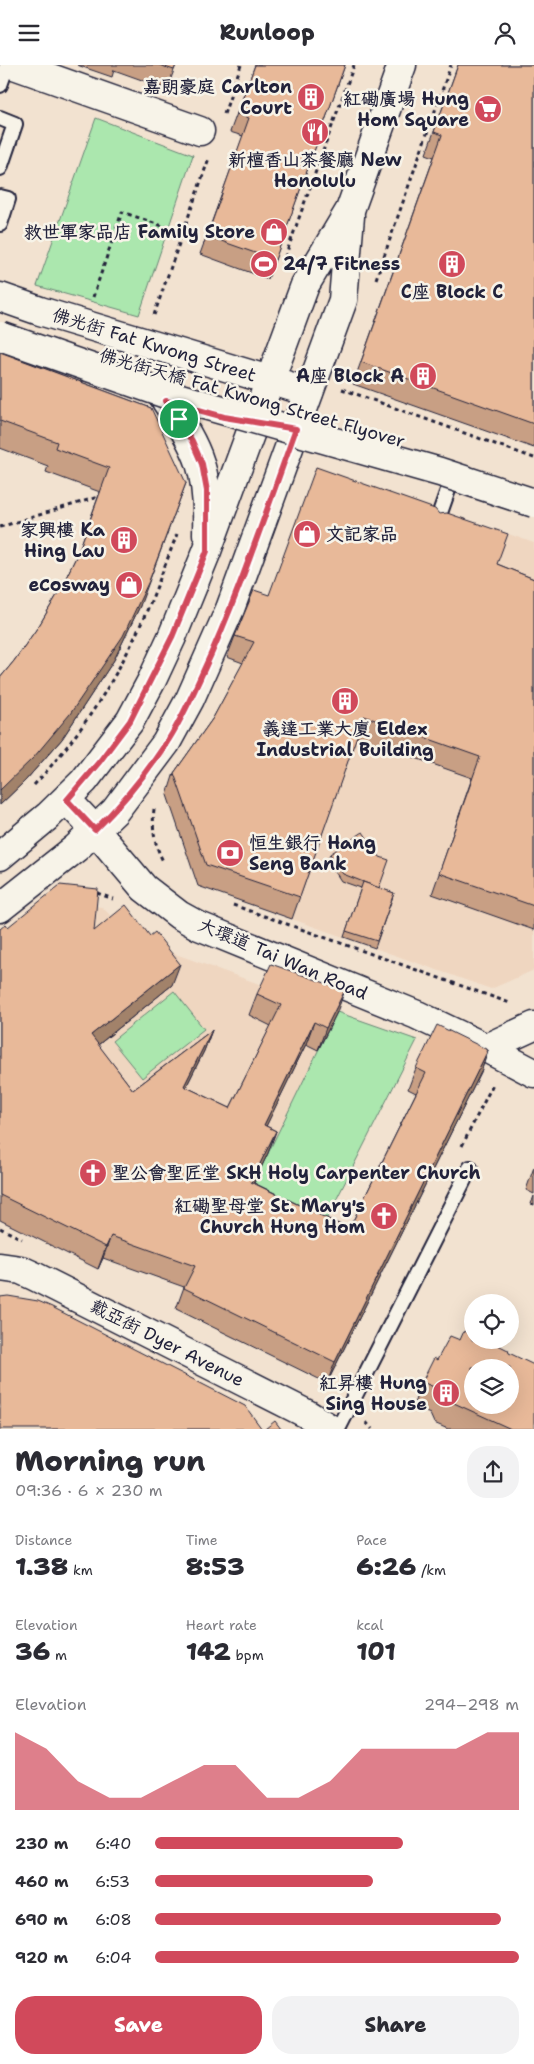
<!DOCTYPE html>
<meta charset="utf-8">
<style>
body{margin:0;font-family:"Shantell Sans","LXGW WenKai TC",sans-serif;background:#f2f2f3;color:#2b2b33;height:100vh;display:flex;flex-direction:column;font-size:19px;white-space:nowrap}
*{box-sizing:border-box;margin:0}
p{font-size:16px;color:#7c7c81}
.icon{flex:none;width:28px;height:28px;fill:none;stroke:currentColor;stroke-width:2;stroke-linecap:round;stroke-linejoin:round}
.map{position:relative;height:1364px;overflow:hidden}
.sheet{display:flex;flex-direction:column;background:#fff;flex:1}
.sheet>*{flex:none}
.fabs{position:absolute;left:464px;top:1229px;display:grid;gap:10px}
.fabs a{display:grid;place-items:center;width:55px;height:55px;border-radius:50%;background:#fff;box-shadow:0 5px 20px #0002;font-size:25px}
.pin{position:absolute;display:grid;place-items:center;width:42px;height:42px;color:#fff;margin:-21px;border:2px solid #fff;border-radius:50%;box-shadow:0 1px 5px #0007}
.round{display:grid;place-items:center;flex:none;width:52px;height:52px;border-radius:20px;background:#f2f2f3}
.overview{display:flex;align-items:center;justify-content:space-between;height:85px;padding:0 15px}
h1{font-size:28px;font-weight:800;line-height:38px}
.metrics{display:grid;grid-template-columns:repeat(3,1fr);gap:8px;height:85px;padding:5px 15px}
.metrics div{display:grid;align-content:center}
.metrics b{font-size:25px;font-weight:800}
.metrics small{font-size:14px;font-weight:400}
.metrics p{font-size:14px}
.chart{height:140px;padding:10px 15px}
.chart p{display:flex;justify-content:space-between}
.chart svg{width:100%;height:90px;margin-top:5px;fill:#d1495b;opacity:.7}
.primary-button{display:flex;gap:10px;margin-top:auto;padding:10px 15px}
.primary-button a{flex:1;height:58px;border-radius:20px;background:#d1495b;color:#fff;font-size:20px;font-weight:800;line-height:58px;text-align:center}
.primary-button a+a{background:#f2f2f3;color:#2b2b33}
ul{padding:0 15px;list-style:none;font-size:16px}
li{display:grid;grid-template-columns:80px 60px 1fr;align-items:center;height:38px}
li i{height:12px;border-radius:6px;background:#d1495b}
header{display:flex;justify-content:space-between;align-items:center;height:65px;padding:0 15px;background:#fff;font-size:22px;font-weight:800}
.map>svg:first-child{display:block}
.built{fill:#efd6c0}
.green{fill:#abe7ae;stroke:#668474}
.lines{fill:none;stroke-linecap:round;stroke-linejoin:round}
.service-casing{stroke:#22223b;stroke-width:18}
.minor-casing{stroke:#22223b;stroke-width:31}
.tertiary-casing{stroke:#22223b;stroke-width:31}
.secondary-casing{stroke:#22223b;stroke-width:31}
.path{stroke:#22223b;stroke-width:3;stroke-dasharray:4 4;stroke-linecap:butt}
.service{stroke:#f7f3e8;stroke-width:14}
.minor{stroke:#f7f3e8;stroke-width:28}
.tertiary{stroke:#f7f3e8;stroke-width:28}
.secondary{stroke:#f7f3e8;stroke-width:28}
.secondary-bridge-casing{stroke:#22223b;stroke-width:31;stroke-linecap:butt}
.secondary-bridge{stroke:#f7f3e8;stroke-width:28}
.wall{fill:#c89f84;stroke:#22223b}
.shaded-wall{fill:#a2826b;stroke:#22223b}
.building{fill:#e8b999;stroke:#22223b;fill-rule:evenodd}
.route-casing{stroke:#fff;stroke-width:10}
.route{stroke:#d1495b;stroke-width:6}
.labels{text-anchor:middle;stroke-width:5;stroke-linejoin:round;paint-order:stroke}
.poi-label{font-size:18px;font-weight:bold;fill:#22223b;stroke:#f7f3e8;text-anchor:end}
.street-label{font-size:18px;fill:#22223b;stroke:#f7f3e8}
</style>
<header><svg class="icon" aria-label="menu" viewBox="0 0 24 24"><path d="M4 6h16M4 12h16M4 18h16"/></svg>Runloop<svg class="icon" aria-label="person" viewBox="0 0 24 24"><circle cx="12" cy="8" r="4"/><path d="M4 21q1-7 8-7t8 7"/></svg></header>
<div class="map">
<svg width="534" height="1364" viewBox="0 0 534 1364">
<rect width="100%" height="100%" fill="#f2e2d0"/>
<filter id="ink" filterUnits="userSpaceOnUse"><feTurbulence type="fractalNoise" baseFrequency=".02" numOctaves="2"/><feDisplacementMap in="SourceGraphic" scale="10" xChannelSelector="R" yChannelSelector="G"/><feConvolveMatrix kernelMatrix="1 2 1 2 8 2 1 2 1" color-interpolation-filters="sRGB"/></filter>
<g filter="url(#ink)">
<g class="built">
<polygon points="316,401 534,478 534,905 491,924 198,821 192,801 237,615"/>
<polygon points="57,837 102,842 118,858 156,882 337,947 252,1121 160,1076 203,988 138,1036 9,876"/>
</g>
<g class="green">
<polygon points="96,53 193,90 139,250 37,221"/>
<polygon points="174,926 204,964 142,1013 112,976"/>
<polygon points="337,947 417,975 324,1159 252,1121"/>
</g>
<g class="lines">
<g class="service-casing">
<g id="service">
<polyline points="0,20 7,0"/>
<polyline points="0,53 15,59 0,103"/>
<polyline points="0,132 8,134 0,159"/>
<polyline points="435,462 454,408"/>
<polyline points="338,1364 470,1103"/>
</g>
</g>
<g class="minor-casing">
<g id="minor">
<polyline points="14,0 200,66"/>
<polyline points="67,735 95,765 144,823 179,850 199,861 417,950 486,983 534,961"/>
<polyline points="486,983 534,1008"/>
<polyline points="0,1202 21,1205 34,1211 307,1349 331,1364"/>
</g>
</g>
<g class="tertiary-casing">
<polyline id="tertiary" points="0,232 40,246 309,327"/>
</g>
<g class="secondary-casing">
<g id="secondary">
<path d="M166,336C200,386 209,407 207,469"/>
<polyline points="0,791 48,751 84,716 130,656 152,615 172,572 207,486 305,220 350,145 402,0"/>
<polyline points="0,843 76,783 115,746 166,678 190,634 230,544 343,235 350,151"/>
</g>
</g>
<g class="path">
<polyline points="224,49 241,0"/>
<polyline points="285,192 354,0"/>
<polyline points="376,214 451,0"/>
<polyline points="93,232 122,147 183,168"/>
<polyline points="154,250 209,93"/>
<polyline points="342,324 534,393"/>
<polyline points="0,462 101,431"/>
<path d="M34,720C78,673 113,620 140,561C154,531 165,500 177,469"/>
<path d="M154,744C152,763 154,779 163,796"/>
<polyline points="97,828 113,834"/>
<polyline points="233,840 510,938"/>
<polyline points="462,1081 493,1019"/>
<polyline points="0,1163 22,1174"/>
<polyline points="366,1357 372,1364"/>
</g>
<use href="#service" class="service"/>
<use href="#minor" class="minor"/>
<use href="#tertiary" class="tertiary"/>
<use href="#secondary" class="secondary"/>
<g class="secondary-bridge-casing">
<polyline id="secondary-bridge" points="0,271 166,329 440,407 534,438"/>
</g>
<use href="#secondary-bridge" class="secondary-bridge"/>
</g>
<g class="wall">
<polygon points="77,0 176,0 167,24 114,5 112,12"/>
<polygon points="255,0 345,0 268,214 200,189 243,71 230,67"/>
<polygon points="458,0 534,0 534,383 353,319 434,92 426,89"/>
<polygon points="0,287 151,343 140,541 114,595 62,674 25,716 0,740 0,613 14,596 40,559 60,525 78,488 100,427 46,407 48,401 0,383"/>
<polygon points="439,449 497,499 534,514 534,865 432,829 472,713 356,672 292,854 198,821 167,730 174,708 213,653 243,598 227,592 235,571 269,530"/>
<polygon points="330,789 379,823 394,828 375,883 344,872 361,823 341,816 328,796"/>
<polygon points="8,862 94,866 172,920 98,980 133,1025 212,965 204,986 186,1022 230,1043 271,961 249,950 257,929 337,947 318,985 306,979 266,1061 276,1066 268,1088 254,1118 349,1164 416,1028 408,1024 416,1003 488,985 481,1007 327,1318 176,1244 184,1222 103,1193 98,1204 0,1155 0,864"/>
<polygon points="534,1102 534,1129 526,1125"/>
<polygon points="534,1131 534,1140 531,1139"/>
<polygon points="460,1275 509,1288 534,1364 448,1364 434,1358 430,1349 413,1341 422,1317 437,1295"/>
</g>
<g class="shaded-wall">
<polygon points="186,418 140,541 114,595 62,674 25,716 0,740 0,725"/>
<polygon points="180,899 172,920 83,992 91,970"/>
<polygon points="345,925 337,947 318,985 326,963"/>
<polygon points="314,957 306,979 256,1082 264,1060"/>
<polygon points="212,965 204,986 176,1042 184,1021"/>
<polygon points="488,985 481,1007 327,1318 335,1297"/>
<polygon points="276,1066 268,1088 244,1138 251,1117"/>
<polygon points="111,1171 103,1193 98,1204 106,1182"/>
</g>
<g class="building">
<polygon points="159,0 176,0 174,5"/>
<polygon points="255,0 345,0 275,195 207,171 249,53 237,49"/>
<polygon points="458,0 534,0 534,359 361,297 442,70 434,67"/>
<polygon points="0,287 151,343 186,418 149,516 123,571 70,649 34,692 0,725 0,613 14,596 40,559 60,525 78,488 109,403 55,383 57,377 0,356"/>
<polygon points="316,402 435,444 439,449 447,448 508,469 497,499 534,514 534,841 439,808 480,692 364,651 300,832 206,800 174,708 213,653 254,577 235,571 254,525 269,530"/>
<polygon points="363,767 380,792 389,795 379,823 343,809 330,789"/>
<polygon points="363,817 394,828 377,876 346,866"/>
<polygon points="60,820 98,824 94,866 126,840 150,871 155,867 180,899 91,970 133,1025 212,965 184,1021 230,1043 281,940 257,929 271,899 345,925 326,963 314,957 264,1060 276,1066 251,1117 349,1164 426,1008 416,1003 437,960 488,985 335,1297 184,1223 195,1201 111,1171 106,1182 0,1130 0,864 6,859 8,862"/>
<polygon points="8,1231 38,1236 52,1242 245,1341 262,1364 0,1364 0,1232"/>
<path d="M464,1266L472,1270V1275H488L508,1285L509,1288L534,1300V1364H511L443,1333L439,1324L422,1317L434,1293L437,1295L450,1271L460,1275ZM472,1302H510V1340H472Z"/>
<polygon points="275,1356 281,1364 265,1364"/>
</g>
</g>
<g class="lines" filter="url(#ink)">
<g class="route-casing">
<path id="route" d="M166,336L224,352L296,364C266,446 239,530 202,609C191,633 180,658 165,680C145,710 122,739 95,765L67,735L100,696L130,656L172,572L207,486V426L202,399L192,376Z"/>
</g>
<use href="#route" class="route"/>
</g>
<defs>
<g id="building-disc" transform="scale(1.4375)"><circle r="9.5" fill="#d1495b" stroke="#f7f3e8"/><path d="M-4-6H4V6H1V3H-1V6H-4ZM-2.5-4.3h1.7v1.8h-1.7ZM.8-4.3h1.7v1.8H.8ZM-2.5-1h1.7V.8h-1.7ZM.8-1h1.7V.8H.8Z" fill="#fff"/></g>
<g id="supermarket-disc" transform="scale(1.4375)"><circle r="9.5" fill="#d1495b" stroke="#f7f3e8"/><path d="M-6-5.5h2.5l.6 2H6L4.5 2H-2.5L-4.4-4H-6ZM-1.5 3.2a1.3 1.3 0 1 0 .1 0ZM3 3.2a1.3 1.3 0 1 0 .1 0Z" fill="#fff"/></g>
<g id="restaurant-disc" transform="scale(1.4375)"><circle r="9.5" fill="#d1495b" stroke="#f7f3e8"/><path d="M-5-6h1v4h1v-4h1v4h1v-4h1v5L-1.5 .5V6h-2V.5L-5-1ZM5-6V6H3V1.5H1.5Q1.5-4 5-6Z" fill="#fff"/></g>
<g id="shop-disc" transform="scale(1.4375)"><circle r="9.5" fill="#d1495b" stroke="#f7f3e8"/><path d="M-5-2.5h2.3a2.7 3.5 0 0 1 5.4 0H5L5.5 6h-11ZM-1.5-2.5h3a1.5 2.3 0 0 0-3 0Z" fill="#fff"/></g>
<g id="stadium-disc" transform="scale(1.4375)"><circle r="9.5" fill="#d1495b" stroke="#f7f3e8"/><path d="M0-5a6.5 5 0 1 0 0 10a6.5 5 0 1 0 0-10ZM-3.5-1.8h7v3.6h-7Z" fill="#fff"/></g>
<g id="bank-disc" transform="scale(1.4375)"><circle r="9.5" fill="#d1495b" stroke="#f7f3e8"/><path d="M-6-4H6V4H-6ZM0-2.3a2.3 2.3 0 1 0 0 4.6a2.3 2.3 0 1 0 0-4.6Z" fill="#fff"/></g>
<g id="church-disc" transform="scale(1.4375)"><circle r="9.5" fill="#d1495b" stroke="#f7f3e8"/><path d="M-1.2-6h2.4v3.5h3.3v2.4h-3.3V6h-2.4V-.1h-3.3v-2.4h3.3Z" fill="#fff"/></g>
</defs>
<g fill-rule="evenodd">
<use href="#building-disc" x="311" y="32"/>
<use href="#supermarket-disc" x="488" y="44"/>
<use href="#restaurant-disc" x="315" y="67"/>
<use href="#shop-disc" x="274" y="167"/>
<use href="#stadium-disc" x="264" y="199"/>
<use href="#building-disc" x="452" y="199"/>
<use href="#building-disc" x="423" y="311"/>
<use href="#shop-disc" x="307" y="469"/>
<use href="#building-disc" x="124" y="475"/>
<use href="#shop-disc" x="129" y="520"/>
<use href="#building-disc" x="345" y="636"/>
<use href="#bank-disc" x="230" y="788"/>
<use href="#church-disc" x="93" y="1108"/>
<use href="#church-disc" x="384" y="1151"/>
<use href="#building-disc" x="446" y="1328"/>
</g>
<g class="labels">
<g class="poi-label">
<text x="292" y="28">嘉朗豪庭 Carlton<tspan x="292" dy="21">Court</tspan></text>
<text x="469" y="40">紅磡廣場 Hung<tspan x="469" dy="21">Hom Square</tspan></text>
<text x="315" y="101" text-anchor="middle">新檀香山茶餐廳 New<tspan x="315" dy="21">Honolulu</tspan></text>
<text x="255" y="173">救世軍家品店 Family Store</text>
<text x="283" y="205" text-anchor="start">24/7 Fitness</text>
<text x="452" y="233" text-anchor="middle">C座 Block C</text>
<text x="404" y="317">A座 Block A</text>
<text x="105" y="471">家興樓 Ka<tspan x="105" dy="21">Hing Lau</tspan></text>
<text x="326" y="475" text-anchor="start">文記家品</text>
<text x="110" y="526">eCosway</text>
<text x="345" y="670" text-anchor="middle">義達工業大廈 Eldex<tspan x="345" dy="21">Industrial Building</tspan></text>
<text x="249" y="784" text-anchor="start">恒生銀行 Hang<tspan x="249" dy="21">Seng Bank</tspan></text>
<text x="112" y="1114" text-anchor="start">聖公會聖匠堂 SKH Holy Carpenter Church</text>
<text x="365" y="1147">紅磡聖母堂 St. Mary's<tspan x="365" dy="21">Church Hung Hom</tspan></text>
<text x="427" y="1324">紅昇樓 Hung<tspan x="427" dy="21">Sing House</tspan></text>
</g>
<g class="street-label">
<text transform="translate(154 280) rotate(17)" y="6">佛光街 Fat Kwong Street</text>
<text transform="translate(252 333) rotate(16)" y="6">佛光街天橋 Fat Kwong Street Flyover</text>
<text transform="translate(283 894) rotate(23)" y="6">大環道 Tai Wan Road</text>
<text transform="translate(167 1278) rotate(27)" y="6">戴亞街 Dyer Avenue</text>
</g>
</g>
</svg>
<div class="fabs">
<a><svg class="icon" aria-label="locate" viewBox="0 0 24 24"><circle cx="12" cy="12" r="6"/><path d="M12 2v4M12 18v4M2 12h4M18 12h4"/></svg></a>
<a><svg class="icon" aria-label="layers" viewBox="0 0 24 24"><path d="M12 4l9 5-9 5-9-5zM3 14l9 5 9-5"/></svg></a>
</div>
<div class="pin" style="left:179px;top:354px;background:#1e9e55"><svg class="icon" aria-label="arrive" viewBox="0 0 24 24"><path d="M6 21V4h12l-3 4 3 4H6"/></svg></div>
</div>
<section class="sheet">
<div class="overview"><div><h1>Morning run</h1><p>09:36 · 6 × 230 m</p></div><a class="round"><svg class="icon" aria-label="share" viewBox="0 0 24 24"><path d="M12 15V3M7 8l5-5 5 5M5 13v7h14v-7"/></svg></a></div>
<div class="metrics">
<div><p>Distance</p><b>1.38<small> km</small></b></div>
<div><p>Time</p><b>8:53</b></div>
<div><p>Pace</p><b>6:26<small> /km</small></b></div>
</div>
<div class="metrics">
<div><p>Elevation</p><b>36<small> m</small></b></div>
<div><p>Heart rate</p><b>142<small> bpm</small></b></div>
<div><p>kcal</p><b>101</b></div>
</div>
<div class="chart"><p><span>Elevation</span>294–298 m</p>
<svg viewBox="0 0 160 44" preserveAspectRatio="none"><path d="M0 44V6L10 14L20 30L30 38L40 38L50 30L60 22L70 22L80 38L90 38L100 30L110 14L120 14L130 14L140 14L150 6L160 6V44z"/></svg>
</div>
<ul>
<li><b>230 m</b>6:40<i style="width:68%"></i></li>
<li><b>460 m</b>6:53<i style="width:60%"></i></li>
<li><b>690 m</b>6:08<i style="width:95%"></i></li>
<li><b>920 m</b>6:04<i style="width:100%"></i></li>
</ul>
<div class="primary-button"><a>Save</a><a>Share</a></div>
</section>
